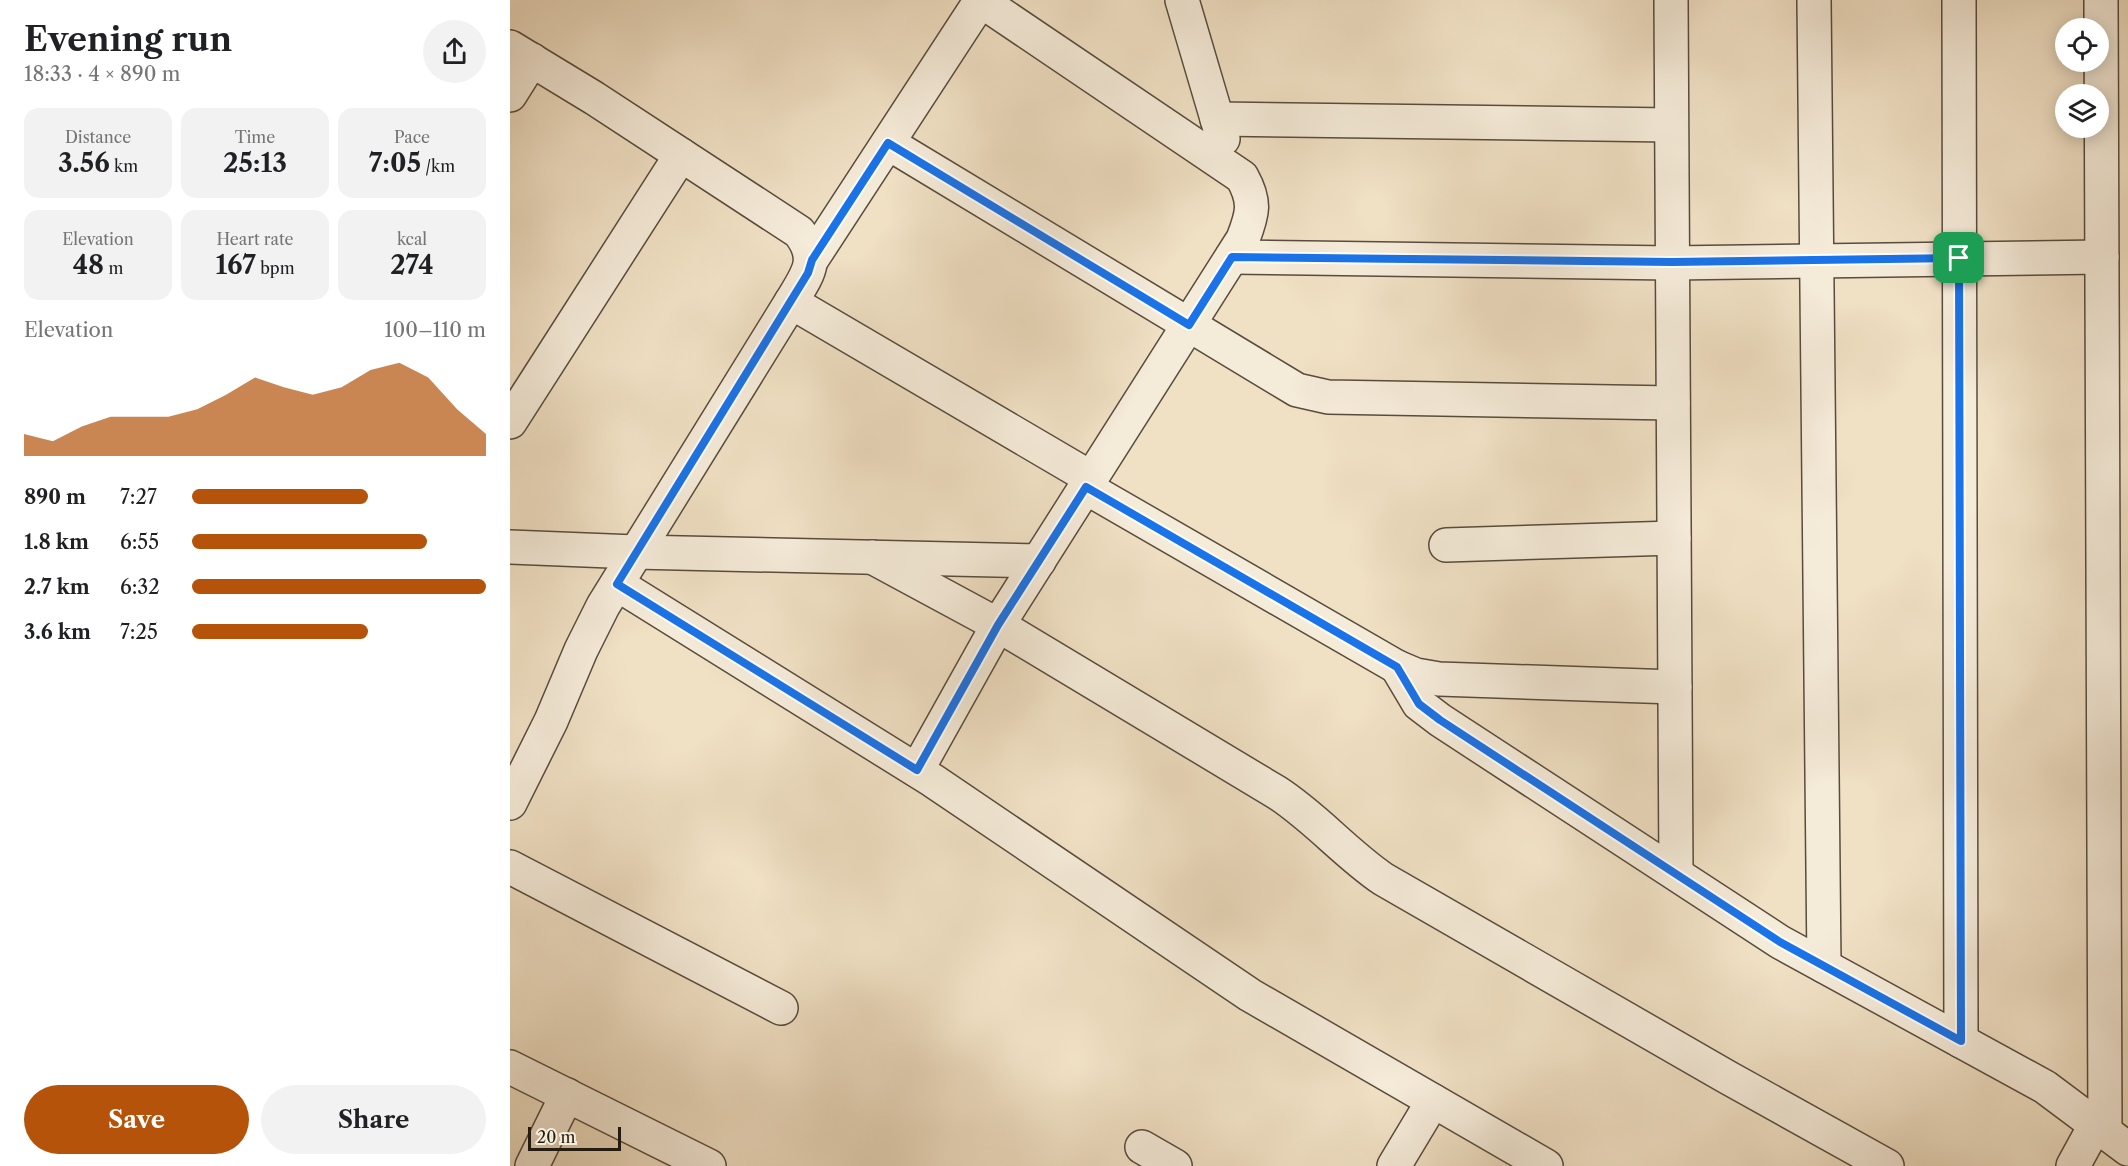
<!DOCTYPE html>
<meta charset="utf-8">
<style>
body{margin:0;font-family:"Libre Caslon Text",serif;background:#f2f2f2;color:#202124;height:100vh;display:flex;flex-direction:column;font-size:22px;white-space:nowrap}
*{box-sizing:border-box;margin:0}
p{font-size:20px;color:#757577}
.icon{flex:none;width:33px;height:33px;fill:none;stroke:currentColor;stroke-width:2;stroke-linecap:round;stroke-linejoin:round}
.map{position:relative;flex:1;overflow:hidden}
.panel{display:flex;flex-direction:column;background:#fff;width:510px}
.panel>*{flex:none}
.tools{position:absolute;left:1545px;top:18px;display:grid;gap:12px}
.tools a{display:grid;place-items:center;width:54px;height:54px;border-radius:50%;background:#fff;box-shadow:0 3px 15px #0003;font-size:30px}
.scale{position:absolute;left:18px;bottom:15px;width:93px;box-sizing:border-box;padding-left:6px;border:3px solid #251b10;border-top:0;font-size:16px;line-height:21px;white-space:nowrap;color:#251b10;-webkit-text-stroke:4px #f5ebd9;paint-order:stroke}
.pin{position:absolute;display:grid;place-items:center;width:51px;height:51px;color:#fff;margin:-26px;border-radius:12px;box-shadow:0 3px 9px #0006}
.round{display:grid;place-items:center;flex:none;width:63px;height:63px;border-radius:32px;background:#f2f2f2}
.overview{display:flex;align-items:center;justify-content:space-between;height:102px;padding:0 24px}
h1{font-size:33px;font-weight:800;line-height:45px}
.metrics{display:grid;grid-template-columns:repeat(3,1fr);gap:9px;height:102px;padding:6px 24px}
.metrics div{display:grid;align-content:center;border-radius:15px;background:#f2f2f2;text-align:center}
.metrics b{font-size:26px;font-weight:800}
.metrics small{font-size:16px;font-weight:400}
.metrics p{font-size:16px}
.chart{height:168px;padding:12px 24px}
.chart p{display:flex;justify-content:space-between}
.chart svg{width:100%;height:108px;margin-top:6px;fill:#b45309;opacity:.7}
.cta{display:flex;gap:12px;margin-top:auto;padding:12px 24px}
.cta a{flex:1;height:69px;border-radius:36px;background:#b45309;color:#fff;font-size:24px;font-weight:800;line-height:69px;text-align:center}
.cta a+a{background:#f2f2f2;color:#202124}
ul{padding:0 24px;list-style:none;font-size:20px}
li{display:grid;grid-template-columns:96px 72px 1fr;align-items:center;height:45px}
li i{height:15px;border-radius:8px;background:#b45309}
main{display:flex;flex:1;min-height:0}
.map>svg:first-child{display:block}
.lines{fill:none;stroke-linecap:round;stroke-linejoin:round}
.street-casing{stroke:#584c3d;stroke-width:36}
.street{stroke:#f5ebd9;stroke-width:33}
.route-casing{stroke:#fff;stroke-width:12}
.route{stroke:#1a73e8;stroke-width:8}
</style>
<main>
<section class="panel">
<div class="overview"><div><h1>Evening run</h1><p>18:33 · 4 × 890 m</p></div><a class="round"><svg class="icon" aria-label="share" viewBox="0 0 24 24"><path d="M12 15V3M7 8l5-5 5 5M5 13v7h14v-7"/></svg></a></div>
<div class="metrics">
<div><p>Distance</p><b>3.56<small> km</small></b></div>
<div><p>Time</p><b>25:13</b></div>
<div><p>Pace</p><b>7:05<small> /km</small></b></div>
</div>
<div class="metrics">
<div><p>Elevation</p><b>48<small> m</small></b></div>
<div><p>Heart rate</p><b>167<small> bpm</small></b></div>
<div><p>kcal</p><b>274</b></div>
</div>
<div class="chart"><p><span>Elevation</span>100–110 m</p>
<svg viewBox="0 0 160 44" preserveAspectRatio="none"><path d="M0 44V35L10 38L20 32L30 28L40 28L50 28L60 25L70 19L80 12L90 16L100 19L110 16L120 9L130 6L140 12L150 25L160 35V44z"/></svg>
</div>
<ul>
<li><b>890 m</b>7:27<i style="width:60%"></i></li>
<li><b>1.8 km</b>6:55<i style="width:80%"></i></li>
<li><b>2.7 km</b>6:32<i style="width:100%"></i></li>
<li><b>3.6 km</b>7:25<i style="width:60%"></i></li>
</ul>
<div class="cta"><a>Save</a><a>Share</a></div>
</section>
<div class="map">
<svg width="1618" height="1166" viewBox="0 0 1618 1166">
<rect width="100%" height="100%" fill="#f0e0c4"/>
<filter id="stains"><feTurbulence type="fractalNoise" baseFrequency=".00333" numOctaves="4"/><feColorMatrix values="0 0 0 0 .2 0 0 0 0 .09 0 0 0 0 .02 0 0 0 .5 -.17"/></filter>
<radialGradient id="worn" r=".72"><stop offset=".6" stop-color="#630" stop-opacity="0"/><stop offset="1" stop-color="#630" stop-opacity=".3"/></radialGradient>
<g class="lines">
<g class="street-casing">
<g id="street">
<polyline points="672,0 713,139"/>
<polyline points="1161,0 1166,873"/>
<polyline points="1304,0 1314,966"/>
<polyline points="1449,0 1451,1041"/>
<polyline points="1591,0 1595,1131"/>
<path d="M0,47L84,98L289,232C311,260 297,275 281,302L93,606L71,650L41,721L0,803"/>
<polyline points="0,95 22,60"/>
<polyline points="707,119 1161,125"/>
<polyline points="378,143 787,390 818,397 1163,403"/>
<polyline points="722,257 1162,263 1592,257"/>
<polyline points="302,259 471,0"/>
<polyline points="281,302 581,478"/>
<polyline points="0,422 171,155"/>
<polyline points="575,487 887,667 906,675 929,679 1165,687"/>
<polyline points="936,545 1164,538"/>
<polyline points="0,547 125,552 529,561"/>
<path d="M362,557L488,625L766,792C805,817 835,853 873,879L1217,1077L1377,1166"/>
<polyline points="107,584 422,780 740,995 1036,1166"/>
<polyline points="887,667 909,704 930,720 1270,942 1535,1087 1618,1149"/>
<path d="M407,770L488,625L733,239C743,213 746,202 732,177L470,0"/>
<polyline points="0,867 271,1008"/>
<polyline points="0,1067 199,1166"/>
<polyline points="632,1147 665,1166"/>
<polyline points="22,1166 57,1095"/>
<polyline points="884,1166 923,1101"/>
<polyline points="1563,1166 1586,1124"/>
</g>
</g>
<use href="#street" class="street"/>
</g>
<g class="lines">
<g class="route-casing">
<polygon id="route" points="378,143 679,325 722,257 1162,262 1449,258 1451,1041 1270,942 930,720 909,704 887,667 576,487 488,625 407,770 107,584 298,273 302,260"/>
</g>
<use href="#route" class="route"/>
</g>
<rect width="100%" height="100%" filter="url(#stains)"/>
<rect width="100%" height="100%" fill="url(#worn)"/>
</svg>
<div class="tools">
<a><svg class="icon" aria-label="locate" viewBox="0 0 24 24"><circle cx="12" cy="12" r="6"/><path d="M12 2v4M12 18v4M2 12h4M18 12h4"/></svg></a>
<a><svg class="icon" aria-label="layers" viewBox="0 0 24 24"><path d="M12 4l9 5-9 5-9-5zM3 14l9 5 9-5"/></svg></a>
</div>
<div class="scale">20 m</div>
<div class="pin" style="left:1449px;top:258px;background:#1e9e55"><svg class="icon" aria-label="arrive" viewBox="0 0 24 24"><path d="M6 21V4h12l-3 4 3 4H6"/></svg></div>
</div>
</main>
